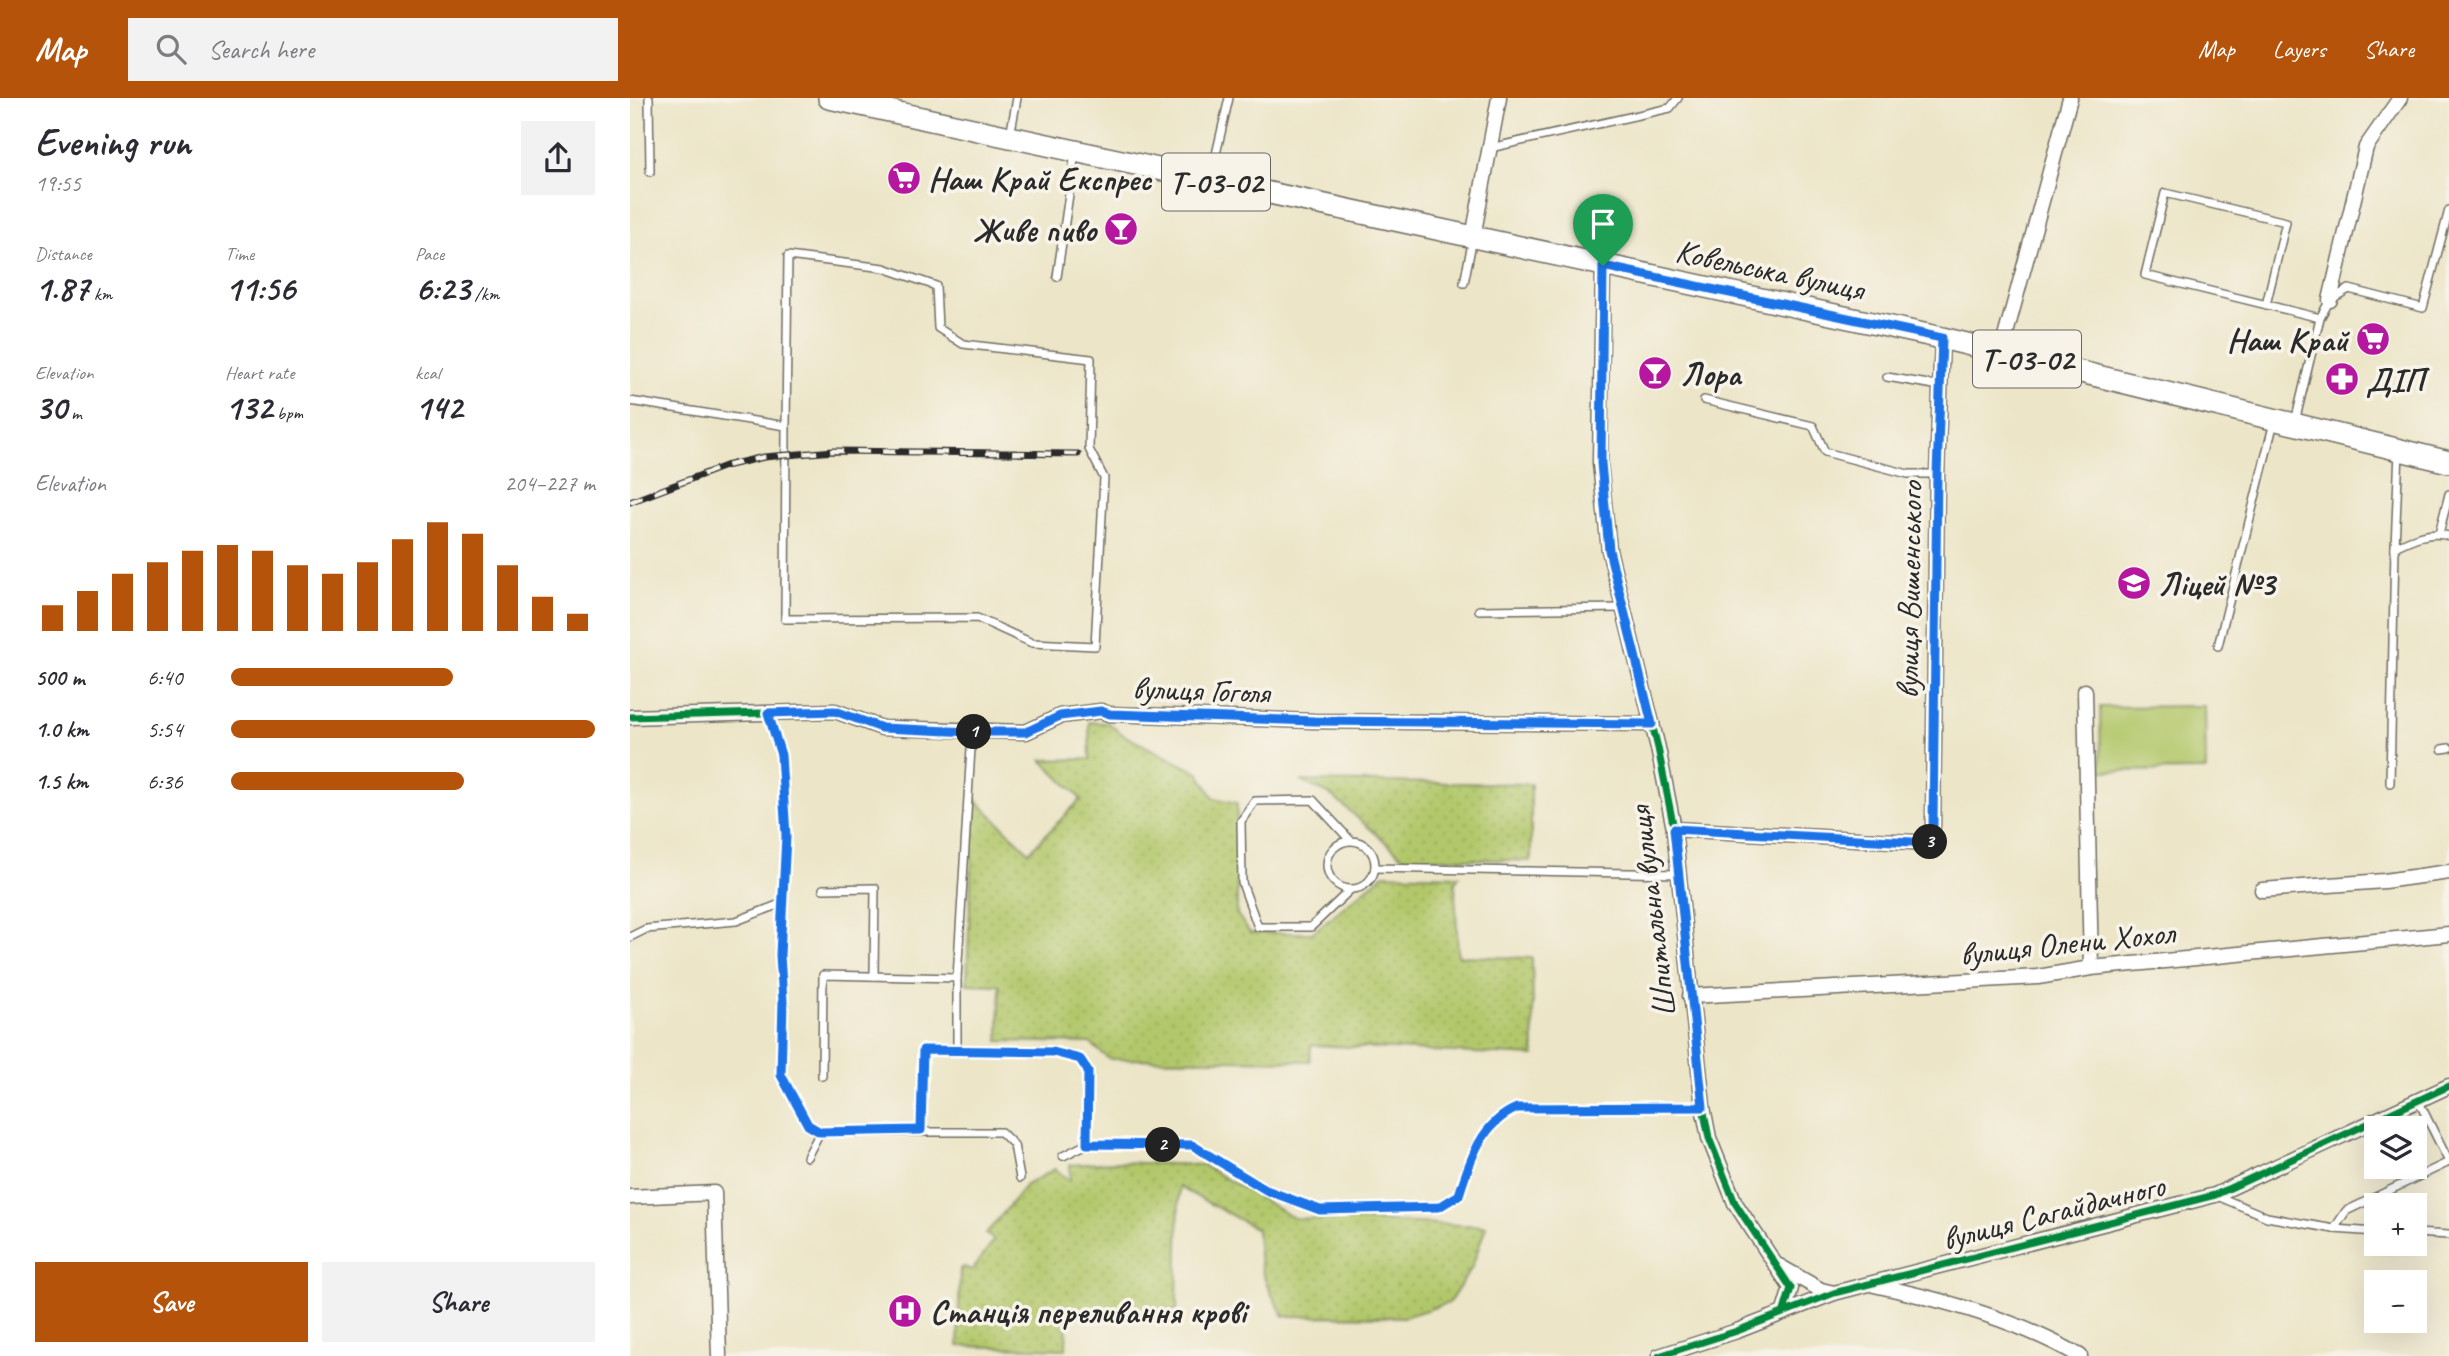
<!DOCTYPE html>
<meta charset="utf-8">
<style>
body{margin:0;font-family:Caveat,sans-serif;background:#f2f2f3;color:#2b2b33;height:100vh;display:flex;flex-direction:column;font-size:26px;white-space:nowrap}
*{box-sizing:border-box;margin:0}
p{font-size:23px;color:#7c7c81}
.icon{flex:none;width:38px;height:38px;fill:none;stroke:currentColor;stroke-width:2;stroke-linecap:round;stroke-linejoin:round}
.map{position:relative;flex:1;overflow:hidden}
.details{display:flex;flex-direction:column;background:#fff;width:630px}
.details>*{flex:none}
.controls{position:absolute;left:1734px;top:1018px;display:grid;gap:14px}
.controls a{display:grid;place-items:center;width:63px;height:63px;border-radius:0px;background:#fff;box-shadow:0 7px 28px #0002;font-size:35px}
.pin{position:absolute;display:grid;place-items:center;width:60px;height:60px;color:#fff;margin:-72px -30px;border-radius:50% 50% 50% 0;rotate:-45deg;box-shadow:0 0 7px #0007}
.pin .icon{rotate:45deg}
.km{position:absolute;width:35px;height:35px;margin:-18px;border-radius:50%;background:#222;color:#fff;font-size:19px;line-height:35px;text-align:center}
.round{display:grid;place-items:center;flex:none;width:74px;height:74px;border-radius:0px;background:#f2f2f3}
.summary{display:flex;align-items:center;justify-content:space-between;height:119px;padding:0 35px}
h1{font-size:38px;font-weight:800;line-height:52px}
.stats{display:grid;grid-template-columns:repeat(3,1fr);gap:10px;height:119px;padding:7px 35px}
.stats div{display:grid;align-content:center}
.stats b{font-size:35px;font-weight:800}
.stats small{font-size:19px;font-weight:400}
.stats p{font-size:19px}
.chart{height:196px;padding:14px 35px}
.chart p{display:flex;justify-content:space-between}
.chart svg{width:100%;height:126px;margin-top:7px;stroke:#b45309;stroke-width:6}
.cta{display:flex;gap:14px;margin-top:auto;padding:14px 35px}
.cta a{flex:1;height:80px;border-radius:0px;background:#b45309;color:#fff;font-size:28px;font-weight:800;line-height:80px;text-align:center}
.cta a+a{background:#f2f2f3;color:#2b2b33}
ul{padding:0 35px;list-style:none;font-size:23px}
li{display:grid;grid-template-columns:112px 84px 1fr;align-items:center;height:52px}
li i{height:18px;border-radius:9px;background:#b45309}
header{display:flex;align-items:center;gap:42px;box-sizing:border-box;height:98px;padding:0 35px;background:#b45309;color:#fff}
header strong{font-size:33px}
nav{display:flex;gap:38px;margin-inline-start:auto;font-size:24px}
.search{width:490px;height:63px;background:#f2f2f3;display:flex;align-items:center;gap:18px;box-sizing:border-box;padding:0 24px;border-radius:0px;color:#7c7c81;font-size:26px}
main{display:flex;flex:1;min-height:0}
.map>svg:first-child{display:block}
.green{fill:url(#green-dots);stroke:#6e794b;stroke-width:2}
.pitch{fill:#b2c76b;stroke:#6e794b;stroke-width:2}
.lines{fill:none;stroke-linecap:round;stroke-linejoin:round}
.lane-casing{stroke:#6f6c62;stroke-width:10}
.street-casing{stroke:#6f6c62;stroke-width:17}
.primary-casing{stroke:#6f6c62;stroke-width:24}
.lane{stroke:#fff;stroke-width:7}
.street{stroke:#fff;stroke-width:14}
.primary{stroke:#fff;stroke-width:21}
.rail-casing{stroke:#2b2b2b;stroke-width:7}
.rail{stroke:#f7f3e8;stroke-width:4.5;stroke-dasharray:13;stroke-linecap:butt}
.cycleway-casing{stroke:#f7f3e8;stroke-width:11}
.cycleway{stroke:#00873e;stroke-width:7}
.route-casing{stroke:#fff;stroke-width:14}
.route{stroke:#1a73e8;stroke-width:9}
.labels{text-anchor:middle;stroke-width:7;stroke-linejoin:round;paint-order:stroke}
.shield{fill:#f7f3e8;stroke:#686764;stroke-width:2}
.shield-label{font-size:32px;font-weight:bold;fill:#2b2b2b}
.poi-label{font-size:33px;font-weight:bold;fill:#2b2b2b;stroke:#f7f3e8;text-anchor:start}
.street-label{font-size:33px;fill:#2b2b2b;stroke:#f7f3e8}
</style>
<header>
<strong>Map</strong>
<div class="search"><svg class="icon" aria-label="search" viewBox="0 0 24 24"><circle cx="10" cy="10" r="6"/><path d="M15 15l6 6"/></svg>Search here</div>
<nav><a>Map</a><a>Layers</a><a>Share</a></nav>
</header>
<main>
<section class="details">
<div class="summary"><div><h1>Evening run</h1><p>19:55</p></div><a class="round"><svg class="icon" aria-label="share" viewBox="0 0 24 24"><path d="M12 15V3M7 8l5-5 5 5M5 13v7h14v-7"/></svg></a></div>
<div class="stats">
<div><p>Distance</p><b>1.87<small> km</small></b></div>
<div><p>Time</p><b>11:56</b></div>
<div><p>Pace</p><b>6:23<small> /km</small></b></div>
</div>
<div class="stats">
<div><p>Elevation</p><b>30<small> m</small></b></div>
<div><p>Heart rate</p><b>132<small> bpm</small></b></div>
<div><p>kcal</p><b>142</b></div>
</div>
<div class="chart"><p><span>Elevation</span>204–227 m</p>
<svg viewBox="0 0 160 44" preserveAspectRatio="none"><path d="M5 44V35M15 44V30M25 44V24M35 44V20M45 44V16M55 44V14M65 44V16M75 44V21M85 44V24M95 44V20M105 44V12M115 44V6M125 44V10M135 44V21M145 44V32M155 44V38"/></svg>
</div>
<ul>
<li><b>500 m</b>6:40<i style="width:61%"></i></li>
<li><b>1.0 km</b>5:54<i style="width:100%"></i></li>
<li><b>1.5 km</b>6:36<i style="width:64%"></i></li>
</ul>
<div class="cta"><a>Save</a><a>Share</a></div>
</section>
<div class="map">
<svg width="1819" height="1258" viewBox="0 0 1819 1258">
<defs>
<pattern id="green-dots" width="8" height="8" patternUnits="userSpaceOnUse" patternTransform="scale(1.75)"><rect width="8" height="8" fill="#b2c76b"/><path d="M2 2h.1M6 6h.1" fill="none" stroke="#99ab5d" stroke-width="1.8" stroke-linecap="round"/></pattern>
</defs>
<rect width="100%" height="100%" fill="#f7f3e8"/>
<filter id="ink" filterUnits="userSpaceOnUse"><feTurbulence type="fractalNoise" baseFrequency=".0143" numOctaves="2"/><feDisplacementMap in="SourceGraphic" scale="14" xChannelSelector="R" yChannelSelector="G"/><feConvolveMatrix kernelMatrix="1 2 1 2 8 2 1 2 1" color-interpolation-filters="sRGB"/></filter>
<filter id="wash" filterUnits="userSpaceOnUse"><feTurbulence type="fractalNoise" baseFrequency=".00686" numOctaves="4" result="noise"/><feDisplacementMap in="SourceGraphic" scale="28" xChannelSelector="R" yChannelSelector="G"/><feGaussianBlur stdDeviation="1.57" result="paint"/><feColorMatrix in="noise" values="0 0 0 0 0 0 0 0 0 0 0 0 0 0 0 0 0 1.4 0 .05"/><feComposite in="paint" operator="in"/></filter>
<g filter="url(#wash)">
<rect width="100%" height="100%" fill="#ece5c7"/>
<g class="green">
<polygon points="459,624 478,625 495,638 569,675 584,700 607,705 607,816 620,835 682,835 754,776 829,778 825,785 828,858 902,860 904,958 681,947 680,963 479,961 460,945 369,943 370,887 337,886 344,700 399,754 451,701 412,662 460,661"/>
<polygon points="671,683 901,686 901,763 773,759 701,697"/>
<path d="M483,1064L572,1067L664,1120L856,1128L842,1169L819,1205L774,1219L654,1218C634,1186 628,1169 627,1131L549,1089L547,1212L437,1217L436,1251L328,1248L330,1171L334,1169L342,1172L364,1142L356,1136L396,1087L425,1071L440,1083V1067Z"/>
</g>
<polygon class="pitch" points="1575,608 1576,672 1471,673 1470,609"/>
</g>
<g filter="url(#ink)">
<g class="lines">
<g class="lane-casing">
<g id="lane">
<polyline points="19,0 20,74"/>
<polyline points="380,38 387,0"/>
<polyline points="860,50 1040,10 1048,0"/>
<polyline points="581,78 599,0"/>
<polyline points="427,179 445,55"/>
<polyline points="834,185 843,140"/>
<polyline points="1636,207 1656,124 1535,95 1515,177 1690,220"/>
<polyline points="1257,279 1310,288"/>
<polyline points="1074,302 1183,328 1195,354 1278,376 1307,376"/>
<polyline points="0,303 156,328 155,521 347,520 402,545 465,548 474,380 459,351 461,261 333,246 308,230 306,188 254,170 158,158 156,328"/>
<polyline points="1665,324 1690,220 1700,202 1719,191 1793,210 1819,112"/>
<polyline points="1809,436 1819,396"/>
<polyline points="1765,449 1769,353"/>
<polyline points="849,512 993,510"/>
<polyline points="1588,548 1644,324"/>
<polyline points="138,615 151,657 156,738 150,857 153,903 151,977 178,1027 190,1034"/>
<polyline points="342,634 327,880 327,953 423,954 451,961 458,973 457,1046"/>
<polyline points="1812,651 1819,650"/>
<path d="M1760,685L1765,449C1783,440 1799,433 1819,438"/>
<polyline points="720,742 683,702 625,703 611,723 612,785 628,829 681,829 720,792"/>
<circle cx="721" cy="767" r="24"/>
<polyline points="745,770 1048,776"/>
<polyline points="193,791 245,790 244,878"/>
<polyline points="0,839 16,831 106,823 153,805"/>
<polyline points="192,978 193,877 327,880"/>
<polyline points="291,1032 293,952 327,953"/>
<path d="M433,1058L457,1046L562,1047L636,1092L689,1112L809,1109L829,1097C840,1061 851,1025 887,1010L1073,1009"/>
<polyline points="177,1059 190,1034 371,1034 384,1047 390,1080"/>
<polyline points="1585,1097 1637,1119 1704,1131 1746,1134"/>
<polyline points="1704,1131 1716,1113 1819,1064 1788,1002"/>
<polyline points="1785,1135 1819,1137"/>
</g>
</g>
<g class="street-casing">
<g id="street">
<polyline points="843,139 869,0"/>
<polyline points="973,168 970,365 979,452 1028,650 1044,731 1073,1009 1079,1040 1105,1105 1161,1190 1154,1213"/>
<polyline points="1700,202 1736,49 1770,0"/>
<polyline points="1371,254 1440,0"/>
<polyline points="1455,593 1461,870"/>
<polyline points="0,619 205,613 252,630 396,634 430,618 471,613 479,616 684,623 1022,626"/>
<polyline points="1044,731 1300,745 1303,727 1307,376 1312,240"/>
<polyline points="1632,792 1754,783 1819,774"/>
<polyline points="1060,898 1408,879 1461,870 1819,836"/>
<polyline points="0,1099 84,1095 89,1258"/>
<polyline points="1149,1168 1191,1192 1204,1195"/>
<path d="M1244,1187C1317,1203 1385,1221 1450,1258"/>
<polyline points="1029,1258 1107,1233 1204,1195 1585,1097 1819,988"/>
</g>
</g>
<g class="primary-casing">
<polyline id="primary" points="199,0 1312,240 1819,364"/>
</g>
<use href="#lane" class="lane"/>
<use href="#street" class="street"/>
<use href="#primary" class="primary"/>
<g class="rail-casing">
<polyline id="rail" points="0,404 95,368 134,359 204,353 448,356"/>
</g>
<use href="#rail" class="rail"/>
<g class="cycleway-casing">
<g id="cycleway">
<polyline points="973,168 970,365 979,452 1028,650 1044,731 1073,1009 1079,1040 1105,1105 1161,1190 1154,1213"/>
<polyline points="0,619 205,613 252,630 396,634 430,618 471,613 479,616 684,623 1022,626"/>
<polyline points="1029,1258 1107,1233 1204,1195 1585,1097 1819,988"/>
</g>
</g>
<use href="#cycleway" class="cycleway"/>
</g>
</g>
<g class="lines" filter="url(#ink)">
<g class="route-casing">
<path id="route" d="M973,168L1312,240L1307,376L1303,727L1300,745L1044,731L1073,1009L887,1010C851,1025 840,1062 829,1097L809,1109L690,1112L636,1092L562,1047L457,1046L458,973L450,961L423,954L293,952L291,1032L190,1034L178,1027L151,977L153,903L150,857L156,738L151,657L138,615L205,613L252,630L342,634H396L430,618L471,613L480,616L684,623L1022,626L979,452L971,365Z"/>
</g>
<use href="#route" class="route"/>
</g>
<defs>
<g id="supermarket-disc" transform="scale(1.75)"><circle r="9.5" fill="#b5179e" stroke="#f7f3e8"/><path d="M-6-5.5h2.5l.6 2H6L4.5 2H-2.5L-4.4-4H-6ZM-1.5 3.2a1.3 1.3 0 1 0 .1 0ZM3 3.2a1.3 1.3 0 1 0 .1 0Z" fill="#fff"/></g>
<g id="bar-disc" transform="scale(1.75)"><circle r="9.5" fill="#b5179e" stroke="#f7f3e8"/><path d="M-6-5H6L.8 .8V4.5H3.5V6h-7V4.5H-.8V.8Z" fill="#fff"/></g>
<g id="pharmacy-disc" transform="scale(1.75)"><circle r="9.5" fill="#b5179e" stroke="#f7f3e8"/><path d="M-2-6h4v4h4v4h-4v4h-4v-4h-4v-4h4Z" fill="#fff"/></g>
<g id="school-disc" transform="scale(1.75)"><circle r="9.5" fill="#b5179e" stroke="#f7f3e8"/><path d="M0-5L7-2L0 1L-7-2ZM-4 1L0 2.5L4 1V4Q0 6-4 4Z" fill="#fff"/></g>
<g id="hospital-disc" transform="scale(1.75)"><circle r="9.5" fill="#b5179e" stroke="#f7f3e8"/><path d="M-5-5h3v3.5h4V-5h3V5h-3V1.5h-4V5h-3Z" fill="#fff"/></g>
</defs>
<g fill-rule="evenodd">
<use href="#supermarket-disc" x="274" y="80"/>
<use href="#bar-disc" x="491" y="131"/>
<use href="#supermarket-disc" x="1743" y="241"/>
<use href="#bar-disc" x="1025" y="275"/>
<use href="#pharmacy-disc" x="1712" y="281"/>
<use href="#school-disc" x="1504" y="485"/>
<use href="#hospital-disc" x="275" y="1213"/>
</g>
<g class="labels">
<g class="shield">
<rect x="532" y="55.5" width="108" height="57" rx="5"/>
<rect x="1343" y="232.5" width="108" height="57" rx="5"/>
</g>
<g class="shield-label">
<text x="586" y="95">Т-03-02</text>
<text x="1397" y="272">Т-03-02</text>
</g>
<g class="poi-label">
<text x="298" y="92">Наш Край Експрес</text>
<text x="466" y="143" text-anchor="end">Живе пиво</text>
<text x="1718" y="253" text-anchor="end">Наш Край</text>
<text x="1050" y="287">Лора</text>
<text x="1736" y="293">ДІП</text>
<text x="1528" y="497">Ліцей №3</text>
<text x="300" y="1225">Станція переливання крові</text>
</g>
<g class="street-label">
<text transform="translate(1140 171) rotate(12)" y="12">Ковельська вулиця</text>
<text transform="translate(1278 492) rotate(-89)" y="12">вулиця Вишенського</text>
<text transform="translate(571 591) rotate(2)" y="12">вулиця Гоголя</text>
<text transform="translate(1021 814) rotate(-97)" y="12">Шпитальна вулиця</text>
<text transform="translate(1437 844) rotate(-6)" y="12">вулиця Олени Хохол</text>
<text transform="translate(1423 1113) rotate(-14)" y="12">вулиця Сагайдачного</text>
</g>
</g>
</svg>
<div class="controls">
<a><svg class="icon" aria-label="layers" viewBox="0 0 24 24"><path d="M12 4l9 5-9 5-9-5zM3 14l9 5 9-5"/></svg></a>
<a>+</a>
<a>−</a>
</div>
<div class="pin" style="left:973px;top:168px;background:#1e9e55"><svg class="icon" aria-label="arrive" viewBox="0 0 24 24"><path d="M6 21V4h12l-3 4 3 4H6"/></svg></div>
<b class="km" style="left:344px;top:634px">1</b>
<b class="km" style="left:533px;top:1047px">2</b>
<b class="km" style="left:1300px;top:744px">3</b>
</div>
</main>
